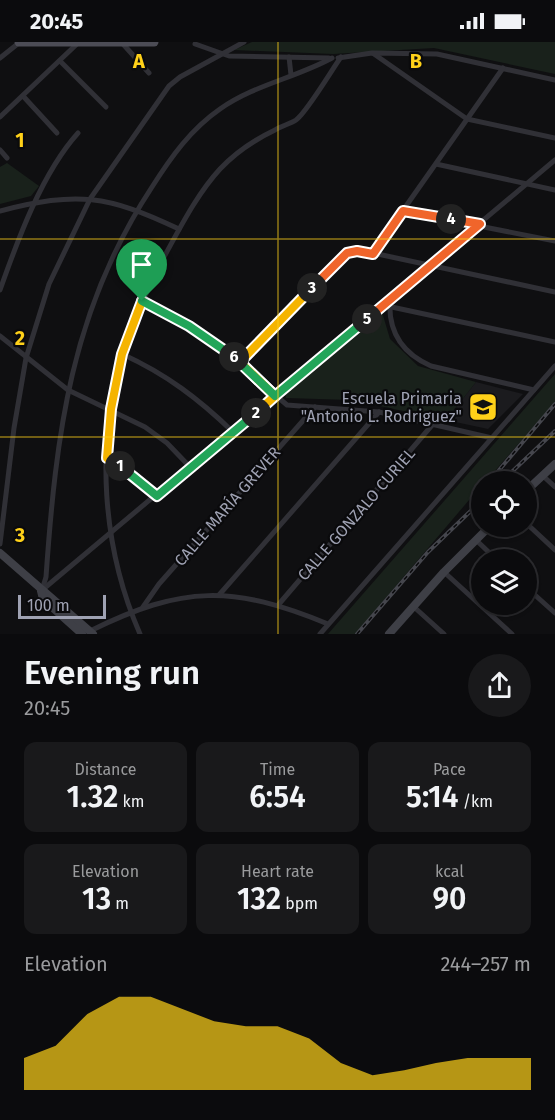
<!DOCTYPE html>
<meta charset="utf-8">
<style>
body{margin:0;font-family:"Fira Sans",sans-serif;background:#19191b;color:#f1f3f6;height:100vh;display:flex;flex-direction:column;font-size:22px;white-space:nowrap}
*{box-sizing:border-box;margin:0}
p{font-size:20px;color:#9a9b9d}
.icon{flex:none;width:33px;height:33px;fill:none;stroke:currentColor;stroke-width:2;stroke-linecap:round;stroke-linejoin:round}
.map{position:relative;height:592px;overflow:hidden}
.panel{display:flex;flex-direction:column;background:#0b0b0d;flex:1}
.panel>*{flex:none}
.tools{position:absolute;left:471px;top:429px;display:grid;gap:12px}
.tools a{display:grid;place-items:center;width:66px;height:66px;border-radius:50%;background:#0b0b0d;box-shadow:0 2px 4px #0004,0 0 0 2px #2b2b2e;font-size:30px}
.scale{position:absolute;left:18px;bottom:15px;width:88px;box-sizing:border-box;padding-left:6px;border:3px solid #9fa2b3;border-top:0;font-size:16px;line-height:21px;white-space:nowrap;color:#9fa2b3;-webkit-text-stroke:4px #0a0a0c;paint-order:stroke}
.pin{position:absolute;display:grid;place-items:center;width:51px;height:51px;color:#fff;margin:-62px -26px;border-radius:50% 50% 50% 0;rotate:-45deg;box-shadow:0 0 6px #0007}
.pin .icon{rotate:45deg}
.km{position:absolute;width:30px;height:30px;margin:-15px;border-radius:50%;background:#222;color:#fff;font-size:16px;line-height:30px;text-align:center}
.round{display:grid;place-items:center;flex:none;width:63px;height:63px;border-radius:32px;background:#19191b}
.head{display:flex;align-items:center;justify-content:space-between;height:102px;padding:0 24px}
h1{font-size:33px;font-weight:600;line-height:45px}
.figures{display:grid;grid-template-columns:repeat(3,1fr);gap:9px;height:102px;padding:6px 24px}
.figures div{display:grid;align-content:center;border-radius:12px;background:#19191b;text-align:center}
.figures b{font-size:30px;font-weight:600}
.figures small{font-size:16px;font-weight:400}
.figures p{font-size:16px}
.chart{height:168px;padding:12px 24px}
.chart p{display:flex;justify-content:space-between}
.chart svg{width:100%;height:108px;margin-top:6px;fill:#ffd119;opacity:.7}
.status{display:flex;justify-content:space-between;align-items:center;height:42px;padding:0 30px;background:#0b0b0d;direction:ltr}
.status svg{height:16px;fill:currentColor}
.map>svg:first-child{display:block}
.built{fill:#1b1b1e}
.green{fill:#19211b}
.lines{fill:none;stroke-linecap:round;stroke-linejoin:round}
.street{stroke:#303036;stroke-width:5}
.secondary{stroke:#3e3f46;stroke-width:8}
.primary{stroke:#4c4c55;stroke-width:9}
.rail-casing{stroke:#45464d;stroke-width:4}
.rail{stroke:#0a0a0c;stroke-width:1.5;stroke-dasharray:4.5;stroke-linecap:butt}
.split-1-casing{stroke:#fff;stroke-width:12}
.split-2-casing{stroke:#fff;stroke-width:12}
.split-3-casing{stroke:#fff;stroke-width:12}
.split-4-casing{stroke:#fff;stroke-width:12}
.split-5-casing{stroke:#fff;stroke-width:12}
.split-6-casing{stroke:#fff;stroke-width:12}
.split-7-casing{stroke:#fff;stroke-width:12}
.split-1{stroke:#f5b400;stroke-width:8}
.split-2{stroke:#22a559;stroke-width:8}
.split-3{stroke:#f5b400;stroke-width:8}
.split-4{stroke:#f0652b;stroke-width:8}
.split-5{stroke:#f0652b;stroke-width:8}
.split-6{stroke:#22a559;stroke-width:8}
.split-7{stroke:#22a559;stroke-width:8}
.grid{fill:none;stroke:#ffd119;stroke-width:1.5;stroke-opacity:0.55}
.labels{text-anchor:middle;stroke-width:4.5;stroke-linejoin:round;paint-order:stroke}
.poi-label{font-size:16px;fill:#9fa2b3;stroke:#0a0a0c;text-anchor:end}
.street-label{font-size:16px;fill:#9fa2b3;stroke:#0a0a0c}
.grid-label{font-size:20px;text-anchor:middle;font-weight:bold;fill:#ffd119;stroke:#0a0a0c;stroke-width:4.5;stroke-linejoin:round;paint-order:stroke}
</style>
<div class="status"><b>20:45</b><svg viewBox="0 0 49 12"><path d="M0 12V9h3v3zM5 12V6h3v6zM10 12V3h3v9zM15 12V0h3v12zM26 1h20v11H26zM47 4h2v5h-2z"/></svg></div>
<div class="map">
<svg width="555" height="592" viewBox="0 0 555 592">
<rect width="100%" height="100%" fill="#0f0f11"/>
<polygon class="built" points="476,340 523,352 488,387 446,378"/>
<g class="green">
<polygon points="252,0 555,0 555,32 434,6 333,12 234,8"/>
<polygon points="7,121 39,144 31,154 0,162 0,125"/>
<polygon points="382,270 390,297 418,324 476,340 446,378 351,358 286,356 285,352"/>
<polygon points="555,332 555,360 486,439 482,440 481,444 355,592 328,592"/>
</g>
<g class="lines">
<g class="street">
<polyline points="123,2 149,31"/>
<polyline points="195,2 229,14 329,16"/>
<polyline points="374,12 467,77 555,96"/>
<polyline points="289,15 291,33"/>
<polyline points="0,16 20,0"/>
<polyline points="338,16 372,11 437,12 555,38"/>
<polyline points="60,19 106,65"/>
<polyline points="23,54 57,91"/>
<polyline points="0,75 78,1"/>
<polyline points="0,108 7,116"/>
<polyline points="436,122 555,148"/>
<path d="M0,169C78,149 107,153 179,187"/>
<polyline points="403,169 555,199"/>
<polyline points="373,211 503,26"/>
<path d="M0,248C18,197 42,131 78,91"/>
<path d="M390,258C388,289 401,311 431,324L534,348"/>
<polyline points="142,259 210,297 287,363 379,370 492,396"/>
<polyline points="387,264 555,300"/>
<polyline points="0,294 68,348 145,385 167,401 190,425"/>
<path d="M122,312C166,332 199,357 233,390"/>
<polyline points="240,320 350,210 373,211 555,250"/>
<polyline points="107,416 157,454"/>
<polyline points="542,433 555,445"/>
<polyline points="526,481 555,508"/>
<polyline points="476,498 497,518"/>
<polyline points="0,502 14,386 26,316 49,242 90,157 169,44 180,35 244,0"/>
<polyline points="444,530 512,592"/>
<polyline points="526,545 555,571"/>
<path d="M42,548L46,535C56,392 71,268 152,145C171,115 191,87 220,67C254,43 295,36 332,16"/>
<polyline points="41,549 555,118"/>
<polyline points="219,553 379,370"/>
<polyline points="279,562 433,382"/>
<polyline points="143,565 159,542 315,365"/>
<polyline points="414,565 444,592"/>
<path d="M90,589C183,543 233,543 328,582"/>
<path d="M140,592C102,505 95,402 123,311C133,278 148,246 164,215C180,186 197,152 220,127C236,110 254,98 275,88C281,84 290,82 296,78C307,70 331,29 341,15"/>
<polyline points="320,592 555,324"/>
</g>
<g class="secondary">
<polyline points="526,449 555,422"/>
<polyline points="0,511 93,592"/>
<polyline points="41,549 43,557 82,592"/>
<polyline points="389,592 444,530 490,484"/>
</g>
<polyline class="primary" points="19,0 154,0"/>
<g class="rail-casing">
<g id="rail">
<polyline points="489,440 555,362"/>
<polyline points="501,440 555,389"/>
<polyline points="357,592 428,510 482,458"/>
</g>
</g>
<use href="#rail" class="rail"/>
</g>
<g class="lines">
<g class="split-1-casing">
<polyline id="split-1" points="120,424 107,416 111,367 122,312 142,259"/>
</g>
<g class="split-2-casing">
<polyline id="split-2" points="120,424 157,454 256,371"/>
</g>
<g class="split-3-casing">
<polyline id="split-3" points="256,371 275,354 240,320 312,246"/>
</g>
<g class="split-4-casing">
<polyline id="split-4" points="312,246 347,211 357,209 373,212 403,169 451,177"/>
</g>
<g class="split-5-casing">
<polyline id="split-5" points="367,277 480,182 451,177"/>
</g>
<g class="split-6-casing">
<polyline id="split-6" points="234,315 275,354 367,277"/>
</g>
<g class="split-7-casing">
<polyline id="split-7" points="142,259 189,284 234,315"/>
</g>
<use href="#split-1" class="split-1"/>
<use href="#split-2" class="split-2"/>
<use href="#split-3" class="split-3"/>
<use href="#split-4" class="split-4"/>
<use href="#split-5" class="split-5"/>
<use href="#split-6" class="split-6"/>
<use href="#split-7" class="split-7"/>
</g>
<path class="grid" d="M278,0V592M0,197H555M0,395H555"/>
<defs>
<g id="school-square" transform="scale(1.5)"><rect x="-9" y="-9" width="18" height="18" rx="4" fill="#ffd119" stroke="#0a0a0c"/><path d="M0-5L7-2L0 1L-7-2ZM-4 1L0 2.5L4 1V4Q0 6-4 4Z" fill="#111"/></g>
</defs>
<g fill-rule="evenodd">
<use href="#school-square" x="483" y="365"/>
</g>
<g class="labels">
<g class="poi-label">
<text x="462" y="362">Escuela Primaria<tspan x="462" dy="18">"Antonio L. Rodriguez"</tspan></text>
</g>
<g class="street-label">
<text transform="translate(227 464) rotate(-49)" y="6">CALLE MARÍA GREVER</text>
<text transform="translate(356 472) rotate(-49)" y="6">CALLE GONZALO CURIEL</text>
</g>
</g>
<g class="grid-label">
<text x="139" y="26">A</text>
<text x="416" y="26">B</text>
<text x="20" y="105">1</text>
<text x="20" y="303">2</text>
<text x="20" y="500">3</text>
</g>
</svg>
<div class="tools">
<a><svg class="icon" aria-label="locate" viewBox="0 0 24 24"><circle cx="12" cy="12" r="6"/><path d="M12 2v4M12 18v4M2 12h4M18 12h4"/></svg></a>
<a><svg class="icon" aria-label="layers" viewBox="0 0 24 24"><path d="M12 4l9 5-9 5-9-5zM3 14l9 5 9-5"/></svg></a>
</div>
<div class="scale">100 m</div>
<div class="pin" style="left:142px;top:259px;background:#1e9e55"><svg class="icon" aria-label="arrive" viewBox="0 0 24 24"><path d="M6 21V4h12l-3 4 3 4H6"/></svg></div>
<b class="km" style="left:120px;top:424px">1</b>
<b class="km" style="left:256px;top:371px">2</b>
<b class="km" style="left:312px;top:246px">3</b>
<b class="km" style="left:451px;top:177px">4</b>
<b class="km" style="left:367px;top:277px">5</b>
<b class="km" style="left:234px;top:315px">6</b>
</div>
<section class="panel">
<div class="head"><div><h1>Evening run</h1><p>20:45</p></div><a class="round"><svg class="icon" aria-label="share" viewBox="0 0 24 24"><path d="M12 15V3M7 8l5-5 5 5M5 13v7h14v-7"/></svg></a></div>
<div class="figures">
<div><p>Distance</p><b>1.32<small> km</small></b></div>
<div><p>Time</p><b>6:54</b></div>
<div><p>Pace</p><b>5:14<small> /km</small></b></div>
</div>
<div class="figures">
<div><p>Elevation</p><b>13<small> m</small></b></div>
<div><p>Heart rate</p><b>132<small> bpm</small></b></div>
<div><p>kcal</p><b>90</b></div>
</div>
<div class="chart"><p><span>Elevation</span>244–257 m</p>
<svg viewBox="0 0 160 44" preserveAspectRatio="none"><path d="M0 44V31L10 26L20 13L30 6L40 6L50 11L60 16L70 18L80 18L90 23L100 33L110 38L120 36L130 33L140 31L150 31L160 31V44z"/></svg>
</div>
</section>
